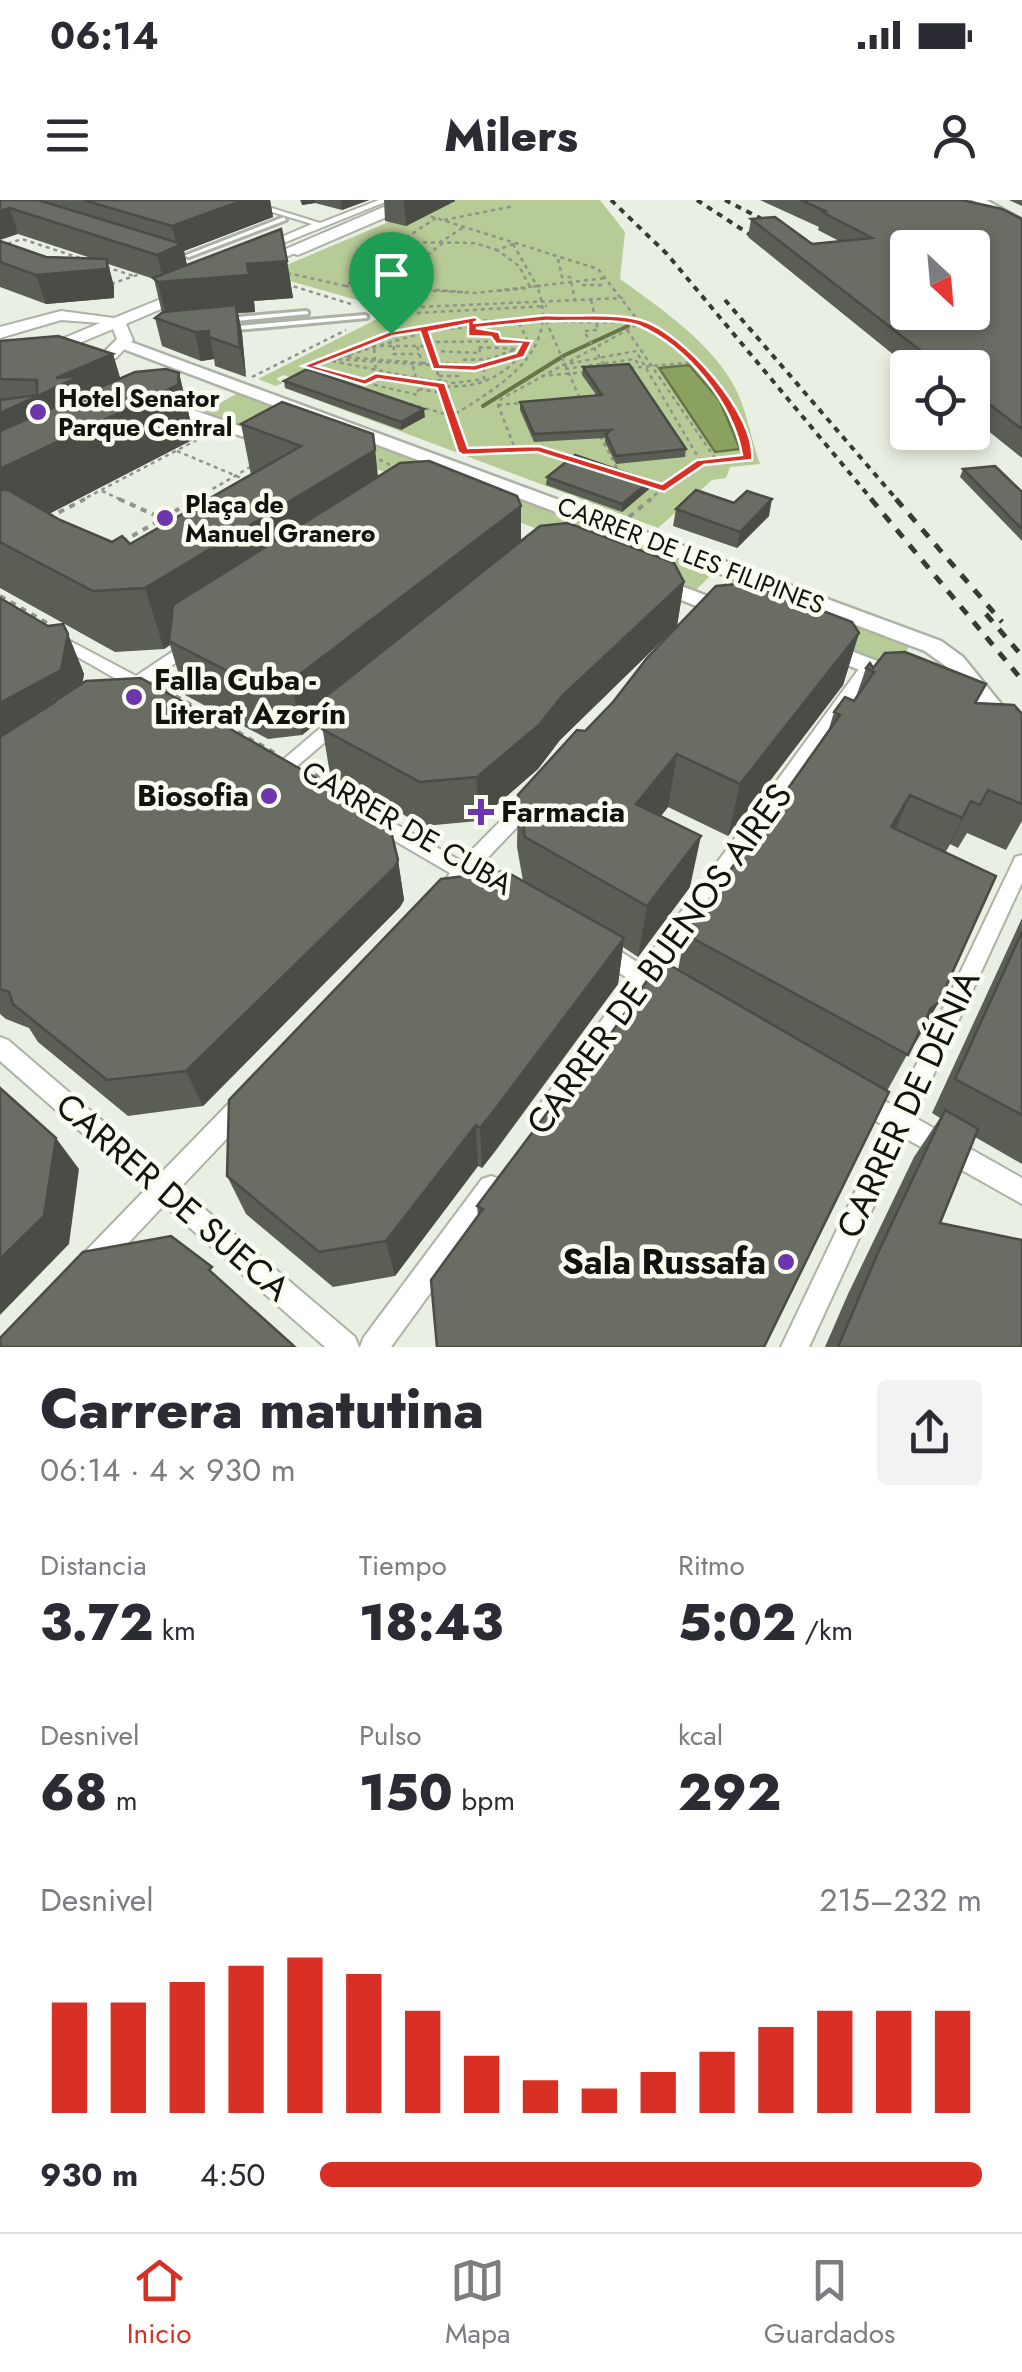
<!DOCTYPE html>
<html lang="es">
<meta charset="utf-8">
<style>
body{margin:0;font-family:Jost,sans-serif;background:#f2f2f3;color:#2b2b33;height:100vh;display:flex;flex-direction:column;font-size:38px;white-space:nowrap}
*{box-sizing:border-box;margin:0}
p{font-size:32px;color:#7c7c81}
.icon{flex:none;width:55px;height:55px;fill:none;stroke:currentColor;stroke-width:2;stroke-linecap:round;stroke-linejoin:round}
.map{position:relative;height:1147px;overflow:hidden}
.details{display:flex;flex-direction:column;background:#fff;flex:1}
.details>*{flex:none}
.needle{width:65px;rotate:154deg}
.tools{position:absolute;left:890px;top:30px;display:grid;gap:20px}
.tools a{display:grid;place-items:center;width:100px;height:100px;border-radius:10px;background:#fff;box-shadow:0 5px 15px #0003;font-size:50px}
.pin{position:absolute;display:grid;place-items:center;width:85px;height:85px;color:#fff;margin:-102px -42px;border-radius:50% 50% 50% 0;rotate:-45deg;box-shadow:0 0 10px #0007}
.pin .icon{rotate:45deg}
.round{display:grid;place-items:center;flex:none;width:105px;height:105px;border-radius:10px;background:#f2f2f3}
.summary{display:flex;align-items:center;justify-content:space-between;height:170px;padding:0 40px}
h1{font-size:55px;font-weight:800;line-height:75px}
.metrics{display:grid;grid-template-columns:repeat(3,1fr);gap:15px;height:170px;padding:10px 40px}
.metrics div{display:grid;align-content:center}
.metrics b{font-size:50px;font-weight:800}
.metrics small{font-size:28px;font-weight:400}
.metrics p{font-size:28px}
.chart{height:280px;padding:20px 40px}
.chart p{display:flex;justify-content:space-between}
.chart svg{width:100%;height:180px;margin-top:10px;stroke:#d93025;stroke-width:6}
ul{padding:0 40px;list-style:none;font-size:32px}
li{display:grid;grid-template-columns:160px 120px 1fr;align-items:center;height:75px}
li i{height:25px;border-radius:12px;background:#d93025}
.status{display:flex;justify-content:space-between;align-items:center;height:70px;padding:0 50px;background:#fff;direction:ltr}
.status svg{height:28px;fill:currentColor}
header{display:flex;justify-content:space-between;align-items:center;height:130px;padding:0 40px;background:#fff;font-size:45px;font-weight:800}
.tab-bar{display:flex;justify-content:space-around;align-items:center;height:140px;border-top:2px solid #e1e1e2;background:#fff;font-size:28px;color:#7c7c81}
.tab-bar a{display:grid;justify-items:center;gap:5px}
.tab-bar .active{color:#d93025}
.map>svg:first-child{display:block}
.green{fill:#b7cb96}
.water{fill:#8aa160;stroke:#667648;stroke-width:2.5}
.lines{fill:none;stroke-linecap:round;stroke-linejoin:round}
.stream{stroke:#667648;stroke-width:4}
.pedestrian-casing{stroke:#adb2a6;stroke-width:6}
.minor-casing{stroke:#adb2a6;stroke-width:4}
.secondary-casing{stroke:#adb2a6;stroke-width:5}
.primary-casing{stroke:#adb2a6;stroke-width:4}
.path-far1{stroke:#8f938a;stroke-width:2.5;stroke-dasharray:4 4;stroke-linecap:butt}
.path{stroke:#8f938a;stroke-width:4;stroke-dasharray:6 6;stroke-linecap:butt}
.pedestrian{fill:#fff;fill-rule:evenodd}
.minor{fill:#fff;fill-rule:evenodd}
.secondary{fill:#fff;fill-rule:evenodd}
.primary{fill:#fff;fill-rule:evenodd}
.rail-far1{stroke:#383a34;stroke-width:4;stroke-dasharray:6 6;stroke-linecap:butt}
.rail{stroke:#383a34;stroke-width:5;stroke-dasharray:10 10;stroke-linecap:butt}
.wall{fill:#5a5e55}
.shaded-wall{fill:#4a4c45}
.building{fill:#696d63;stroke:#4a4c45;stroke-width:2.5;fill-rule:evenodd}
.route{fill:#d93025;stroke:#fff;stroke-width:2.5;fill-rule:evenodd}
.poi-dot{fill:#6e36ac;stroke:#f8fdf0;stroke-width:4}
.labels{text-anchor:middle;stroke-width:9;stroke-linejoin:round;paint-order:stroke}
.far-poi-label{font-size:25px;font-weight:bold;fill:#12130f;stroke:#f8fdf0;text-anchor:start}
.far-street-label{font-size:25px;fill:#12130f;stroke:#f8fdf0}
.poi-label{font-size:30px;font-weight:bold;fill:#12130f;stroke:#f8fdf0;text-anchor:start}
.street-label{font-size:30px;fill:#12130f;stroke:#f8fdf0}
.near-street-label{font-size:35px;fill:#12130f;stroke:#f8fdf0}
.near-poi-label{font-size:35px;font-weight:bold;fill:#12130f;stroke:#f8fdf0;text-anchor:end}
</style>
<div class="status"><b>06:14</b><svg viewBox="0 0 49 12"><path d="M0 12V9h3v3zM5 12V6h3v6zM10 12V3h3v9zM15 12V0h3v12zM26 1h20v11H26zM47 4h2v5h-2z"/></svg></div>
<header><svg class="icon" aria-label="menu" viewBox="0 0 24 24"><path d="M4 6h16M4 12h16M4 18h16"/></svg>Milers<svg class="icon" aria-label="person" viewBox="0 0 24 24"><circle cx="12" cy="8" r="4"/><path d="M4 21q1-7 8-7t8 7"/></svg></header>
<div class="map">
<svg width="1022" height="1147" viewBox="0 0 1022 1147">
<rect width="100%" height="100%" fill="#eaefe3"/>
<g class="green">
<path d="M441,0H600L625,32L620,79C659,107 709,141 733,184C746,206 751,239 760,264L730,267L726,278L712,280L658,328L285,188L298,180L283,175L276,179L283,183L276,186L258,179L377,119L375,105L265,74Z"/>
<polygon points="238,193 420,260 397,276 204,212"/>
<polygon points="470,280 715,371 696,390 449,295"/>
<polygon points="731,377 911,444 894,468 713,396"/>
</g>
<polygon class="water" points="689,165 720,201 740,249 715,252 659,168"/>
<g class="lines">
<polyline class="stream" points="483,206 565,155 628,126"/>
<g class="pedestrian-casing">
<g id="pedestrian">
<polygon points="284,17 286,20 189,57 184,56"/>
<polygon points="306,111 308,112 308,114 226,122 222,120 226,118"/>
<polygon points="365,115 367,116 367,118 226,131 222,129 226,127"/>
</g>
</g>
<g class="minor-casing">
<g id="minor">
<polygon points="233,0 246,0 320,23 379,0 390,0 261,52 258,47 312,24"/>
<polygon points="415,0 426,0 298,55 291,53"/>
<polygon points="55,433 136,476 187,442 192,440 200,445 148,483 154,489 146,494 125,491 125,484 50,441 47,438"/>
<path d="M870,461L876,462L878,466L876,470L659,775L672,783L676,789L672,795L665,798L648,790L554,923L546,926L538,923L534,915L538,907L631,780L594,758L591,752L594,746C609,741 628,757 642,765L864,462Z"/>
<polygon points="338,516 346,522 344,526 290,572 278,572 275,568 278,564 332,518"/>
<polygon points="532,593 538,595 541,600 538,605 476,670 495,681 498,686 495,691 488,694 465,682 456,687 449,684 446,679 450,673 366,624 363,619 366,614 378,614 461,661 526,595"/>
<polygon points="1022,655 1022,683 914,917 1022,978 1022,1004 905,938 809,1147 781,1147 886,927 854,908 851,900 854,892 862,889 896,907 1013,662 1015,657"/>
<polygon points="0,837 8,840 162,972 235,897 243,894 251,897 255,905 251,913 180,988 355,1137 359,1147 325,1147 164,1005 101,1072 92,1076 83,1072 79,1063 83,1054 146,989 0,861"/>
<polygon points="491,976 500,979 503,988 500,997 391,1147 360,1147 364,1137 482,979"/>
</g>
</g>
<g class="secondary-casing">
<g id="secondary">
<polygon points="972,0 986,0 1022,20 1022,29"/>
<polygon points="118,141 128,141 941,441 963,457 1022,530 1022,556 1013,553 947,467 925,451 118,147"/>
<polygon points="149,199 161,199 283,241 268,245 149,205"/>
<polygon points="654,376 740,408 744,413 733,419 726,418 647,386 644,382"/>
<polygon points="822,440 914,475 917,480 914,485 898,485 814,452 811,447 814,442"/>
</g>
</g>
<g class="primary-casing">
<g id="primary">
<polygon points="400,0 417,0 256,70 244,67"/>
<polygon points="193,86 198,87 198,93 126,124 133,140 116,158 82,172 74,167 104,152 117,139 113,129 0,176 0,165 100,123 61,120 0,138 0,127 61,111 114,118"/>
</g>
</g>
<g class="path-far1">
<polyline points="423,14 598,69 640,123 501,199 498,205 514,246 463,251 424,131"/>
<polyline points="436,18 380,55 346,86 476,93 606,78"/>
<polyline points="444,20 514,6"/>
<polyline points="399,42 475,43 497,50"/>
<polyline points="439,43 464,27"/>
<polygon points="513,44 537,86 530,87 519,66 497,50"/>
<polyline points="0,46 22,39 83,59"/>
<polyline points="415,59 423,53"/>
<polyline points="558,59 562,77 570,77 575,100"/>
<polyline points="421,60 443,43"/>
<polyline points="106,67 134,76"/>
<polyline points="287,73 346,86"/>
<polyline points="348,83 463,92"/>
<polyline points="111,84 140,74"/>
<polyline points="286,84 354,105"/>
<polyline points="357,84 401,44"/>
<polyline points="582,85 602,85"/>
<polyline points="537,86 542,86"/>
<polyline points="498,91 528,88"/>
<polyline points="386,94 391,134"/>
<polyline points="591,100 598,130 584,131 607,170"/>
<polyline points="373,109 623,98"/>
<polyline points="377,115 547,106"/>
<polyline points="453,124 334,159 475,168 520,155 528,141"/>
<polyline points="434,130 546,121 581,201"/>
<polyline points="627,130 717,261"/>
<polyline points="472,134 496,135"/>
<polyline points="496,134 496,125 519,123 528,141"/>
<polyline points="428,142 528,141"/>
<polyline points="372,146 427,146"/>
<polyline points="394,146 393,154 419,154"/>
<polyline points="433,151 480,153 479,146"/>
<polyline points="350,155 345,157 422,163 417,146"/>
<polyline points="463,160 489,159 516,149 479,147"/>
<polyline points="332,161 416,178"/>
<polyline points="422,163 463,164"/>
<polyline points="562,165 636,151"/>
<polyline points="413,166 416,178 454,183 484,179 484,166"/>
<polyline points="306,167 365,182 376,175 374,146"/>
<polyline points="630,168 695,162"/>
<polyline points="565,169 635,159 640,167"/>
<polyline points="305,174 306,167 378,137 459,120 640,123 696,162 724,194 744,237 748,258 701,262 636,151"/>
<path d="M375,176C427,184 478,202 518,158"/>
<polyline points="439,176 462,176"/>
<polyline points="541,176 586,172"/>
<polyline points="252,177 346,130"/>
<polyline points="416,182 418,189 444,193"/>
<polyline points="366,183 418,195 418,189"/>
<path d="M387,197L452,216C500,186 562,152 537,86"/>
<polyline points="498,205 523,203"/>
<polyline points="600,236 619,272"/>
<polyline points="515,247 574,260"/>
<polyline points="177,251 246,280"/>
<polyline points="372,256 395,267"/>
<polyline points="645,282 663,288 701,262"/>
<polyline points="102,291 124,301"/>
<polyline points="80,301 208,234"/>
<polyline points="192,301 252,266"/>
<polyline points="648,301 663,288"/>
</g>
<g class="path">
<polyline points="119,299 170,322"/>
<polyline points="629,317 651,299"/>
<polyline points="48,318 85,299"/>
<polyline points="122,342 196,299"/>
<polyline points="0,396 52,426"/>
<polyline points="165,490 278,555"/>
<polyline points="304,569 366,603"/>
</g>
<use href="#pedestrian" class="pedestrian"/>
<use href="#minor" class="minor"/>
<use href="#secondary" class="secondary"/>
<use href="#primary" class="primary"/>
<g class="rail-far1">
<polyline points="611,0 667,54 873,301"/>
<polyline points="697,0 772,49"/>
<polyline points="725,0 836,57"/>
<polyline points="725,100 898,301"/>
</g>
<g class="rail">
<polyline points="871,299 1022,480"/>
<polyline points="896,299 1002,422"/>
<polyline points="986,414 1022,456"/>
</g>
</g>
<g class="wall">
<polygon points="0,0 270,0 273,17 184,51 187,65 287,61 293,98 254,101 255,112 238,113 242,133 246,177 215,166 214,159 201,161 162,146 155,118 162,113 154,79 108,64 114,87 114,98 46,104 0,87 0,41 46,57 91,58 18,34"/>
<polygon points="300,0 369,0 342,10 315,3 302,5"/>
<polygon points="384,0 455,0 455,1 406,26 385,21"/>
<polygon points="760,0 962,0 1022,19 1022,258 972,218 972,168 910,168 748,37 751,19 812,44 839,41 818,30 819,27"/>
<polygon points="1009,0 1022,0 1022,6"/>
<polygon points="0,141 113,154 120,178 179,173 192,228 192,240 49,314 60,320 112,342 130,344 251,275 241,224 375,250 378,277 521,306 521,341 684,382 677,426 560,540 538,569 478,621 424,626 330,574 321,520 302,535 268,539 185,495 170,445 164,449 115,452 0,388"/>
<polygon points="583,167 686,249 685,257 616,264 605,242 605,238 534,242 520,210 520,202 597,196 582,175"/>
<polygon points="284,181 425,217 401,230 285,188"/>
<polygon points="963,269 1022,292 1022,341 960,277"/>
<polygon points="547,277 650,281 649,289 622,312 546,285"/>
<polygon points="676,309 769,316 737,348 673,326"/>
<polygon points="0,398 48,426 68,434 84,474 82,484 398,660 404,700 400,707 203,906 128,916 38,842 29,828 6,819 0,814"/>
<polygon points="859,433 843,485 728,636 668,607 661,616 690,687 638,757 623,747 618,784 494,953 482,968 478,966 395,1076 333,1087 246,1014 227,976 523,681 517,647 518,595 585,531"/>
<polygon points="866,468 873,468 978,503 1022,514 1022,621 1006,650 967,633 958,648 950,644 945,652 916,842 913,844 887,891 478,1016 477,1006 593,860 678,770 685,734 828,532 834,512 854,501 856,497"/>
<polygon points="1022,718 1022,964 975,937 940,1023 1022,1147 825,1147 848,1094 914,957 940,918 932,913"/>
</g>
<g class="shaded-wall">
<polygon points="0,0 10,8 18,34 0,40"/>
<polygon points="244,0 270,0 273,17 184,51 188,71 287,61 293,98 254,101 255,112 238,113 242,133 246,177 240,148 237,113 167,120 158,82 164,82 157,55 177,46 172,26"/>
<polygon points="302,0 315,0 315,3 302,5"/>
<polygon points="341,0 369,0 342,10"/>
<polygon points="404,0 455,0 455,1 406,26"/>
<polygon points="107,59 114,87 114,98 46,104 36,75"/>
<polygon points="209,131 214,159 201,161 195,132"/>
<polygon points="113,154 129,208 179,173 192,228 192,240 0,339 0,213 59,186 56,178"/>
<polygon points="424,209 425,217 401,230 401,222"/>
<polygon points="375,250 381,308 169,441 170,445 164,449 145,388"/>
<polygon points="650,281 649,289 622,312 622,304"/>
<polygon points="772,299 769,316 737,348 740,332"/>
<polygon points="521,306 521,359 302,535 291,481"/>
<polygon points="684,382 677,426 560,540 538,569 478,621 477,577"/>
<polygon points="859,433 843,485 728,636 740,584"/>
<polygon points="68,434 84,474 78,509 50,499 59,519 0,556 0,503"/>
<polygon points="677,554 668,607 629,656 636,604"/>
<polygon points="910,595 892,638 891,627"/>
<polygon points="971,601 950,644 941,661 962,618"/>
<polygon points="701,636 690,687 638,757 647,706"/>
<polygon points="398,660 404,700 400,707 203,906 186,871"/>
<polygon points="624,738 618,784 482,968 480,928"/>
<polygon points="939,802 916,842 908,848 931,808"/>
<polygon points="476,925 478,966 395,1076 386,1041"/>
<polygon points="56,938 79,969 69,1044 0,1115 0,1059"/>
</g>
<g class="building">
<polygon points="0,0 38,0 182,44 157,55 10,8 0,11"/>
<polygon points="83,0 244,0 172,26"/>
<path d="M801,0H962L1002,9L1022,19V229L972,191V168H943L751,19L775,17L812,44L872,38L822,12H827ZM908,48H972V112H908Z"/>
<polygon points="281,29 287,61 247,64 249,75 158,82 153,78"/>
<polygon points="0,41 46,57 107,59 107,69 36,75 0,62"/>
<polygon points="236,105 240,148 209,137 209,131 195,132 155,118 163,112"/>
<polygon points="58,136 113,154 56,178 81,176 0,213 0,200 37,195 37,180 0,179 0,141"/>
<polygon points="629,164 686,249 616,256 606,234 611,230 534,234 520,202 602,195 583,167"/>
<polygon points="166,169 179,173 178,185 0,269 0,231 135,172"/>
<polygon points="307,169 424,209 401,222 284,181"/>
<polygon points="282,202 373,234 375,250 145,388 93,391 0,342 0,290 8,290 60,320 112,342 122,336 130,344 301,246 241,224"/>
<polygon points="575,255 650,281 622,304 547,277"/>
<polygon points="429,261 517,296 521,306 291,481 255,485 169,441 173,405 400,263"/>
<polygon points="995,266 1022,292 1022,329 963,269"/>
<polygon points="696,290 734,303 747,291 772,299 740,332 676,309"/>
<polygon points="568,323 674,363 684,382 562,496 539,525 477,577 420,582 322,529 320,501 540,326"/>
<polygon points="750,383 852,422 859,433 740,584 677,554 636,604 701,636 647,706 525,637 518,595 577,530 585,531 613,502 647,458 716,386"/>
<polygon points="0,398 48,426 63,424 68,434 61,470 0,503"/>
<polygon points="905,452 986,484 975,503 1014,505 1022,514 1022,604 988,590 980,605 971,601 962,618 910,595 891,627 996,676 939,802 931,808 908,855 685,734 840,515 834,512 845,497 854,501 874,472 866,468 870,463 873,468 885,453"/>
<polygon points="141,478 388,619 398,660 395,667 186,871 107,880 13,804 9,792 0,789 0,537 55,502 50,499 56,495 55,501 86,481"/>
<polygon points="505,671 624,738 493,912 480,928 476,925 386,1041 319,1052 227,976 229,900 441,679"/>
<polygon points="1022,732 1022,915 955,879"/>
<polygon points="661,760 889,892 764,1147 437,1147 431,1080 483,1009 477,1006 589,857 593,860"/>
<polygon points="0,888 56,938 44,1016 0,1059"/>
<polygon points="945,910 978,929 940,1023 1022,1040 1022,1147 838,1147 877,1055"/>
<polygon points="171,1036 212,1067 209,1070 295,1147 0,1147 0,1138 83,1052"/>
</g>
<path class="route" d="M546,115C575,117 613,112 641,120C683,132 757,215 752,260L704,265L664,292L537,252L463,255L458,252L437,188L378,179L365,185L302,166L388,132L475,117L479,120L473,123ZM546,121C569,122 620,118 639,126C688,147 733,204 742,255L697,260L662,284L539,246L468,248L445,183L376,173L364,179L316,166L393,136L420,132L433,169L475,171L524,157L532,141L501,138L499,132L476,128ZM468,124V136L491,137L496,144H521L516,153L474,165L440,164L429,132Z"/>
<g class="poi-dot">
<circle cx="38" cy="212" r="10"/>
<circle cx="165" cy="318" r="10"/>
<circle cx="134" cy="497" r="10"/>
<circle cx="269" cy="596" r="10"/>
<path d="M476 597h10v10h10v10h-10v10h-10v-10h-10v-10h10z"/>
<circle cx="786" cy="1062" r="10"/>
</g>
<g class="labels">
<g class="far-poi-label">
<text x="58" y="207">Hotel Senator<tspan x="58" dy="29">Parque Central</tspan></text>
<text x="185" y="313">Plaça de<tspan x="185" dy="29">Manuel Granero</tspan></text>
</g>
<g class="far-street-label">
<text transform="translate(691 355) rotate(21)" y="9">CARRER DE LES FILIPINES</text>
</g>
<g class="poi-label">
<text x="154" y="490">Falla Cuba -<tspan x="154" dy="34">Literat Azorín</tspan></text>
<text x="249" y="606" text-anchor="end">Biosofia</text>
<text x="501" y="622">Farmacia</text>
</g>
<g class="street-label">
<text transform="translate(407 628) rotate(30)" y="10">CARRER DE CUBA</text>
</g>
<g class="near-street-label">
<text transform="translate(659 759) rotate(-54)" y="12">CARRER DE BUENOS AIRES</text>
<text transform="translate(908 904) rotate(-65)" y="12">CARRER DE DÉNIA</text>
<text transform="translate(173 997) rotate(41)" y="12">CARRER DE SUECA</text>
</g>
<g class="near-poi-label">
<text x="766" y="1074">Sala Russafa</text>
</g>
</g>
</svg>
<div class="tools">
<a><svg class="needle" viewBox="-14 -14 28 28"><path d="M0-13l5 13h-10z" fill="#e53935"/><path d="M0 13l5-13h-10z" fill="#7c7c81"/></svg></a>
<a><svg class="icon" aria-label="locate" viewBox="0 0 24 24"><circle cx="12" cy="12" r="6"/><path d="M12 2v4M12 18v4M2 12h4M18 12h4"/></svg></a>
</div>
<div class="pin" style="left:391px;top:134px;background:#1e9e55"><svg class="icon" aria-label="arrive" viewBox="0 0 24 24"><path d="M6 21V4h12l-3 4 3 4H6"/></svg></div>
</div>
<section class="details">
<div class="summary"><div><h1>Carrera matutina</h1><p>06:14 · 4 × 930 m</p></div><a class="round"><svg class="icon" aria-label="share" viewBox="0 0 24 24"><path d="M12 15V3M7 8l5-5 5 5M5 13v7h14v-7"/></svg></a></div>
<div class="metrics">
<div><p>Distancia</p><b>3.72<small> km</small></b></div>
<div><p>Tiempo</p><b>18:43</b></div>
<div><p>Ritmo</p><b>5:02<small> /km</small></b></div>
</div>
<div class="metrics">
<div><p>Desnivel</p><b>68<small> m</small></b></div>
<div><p>Pulso</p><b>150<small> bpm</small></b></div>
<div><p>kcal</p><b>292</b></div>
</div>
<div class="chart"><p><span>Desnivel</span>215–232 m</p>
<svg viewBox="0 0 160 44" preserveAspectRatio="none"><path d="M5 44V17M15 44V17M25 44V12M35 44V8M45 44V6M55 44V10M65 44V19M75 44V30M85 44V36M95 44V38M105 44V34M115 44V29M125 44V23M135 44V19M145 44V19M155 44V19"/></svg>
</div>
<ul>
<li><b>930 m</b>4:50<i style="width:100%"></i></li>
</ul>
</section>
<nav class="tab-bar">
<a class="active"><svg class="icon" aria-label="home" viewBox="0 0 24 24"><path d="M3 11l9-7 9 7M6 9v11h12V9"/></svg>Inicio</a>
<a><svg class="icon" aria-label="map" viewBox="0 0 24 24"><path d="M3 6l6-2 6 2 6-2v14l-6 2-6-2-6 2zM9 4v14M15 6v14"/></svg>Mapa</a>
<a><svg class="icon" aria-label="saved" viewBox="0 0 24 24"><path d="M7 4h10v16l-5-4-5 4z"/></svg>Guardados</a>
</nav>
